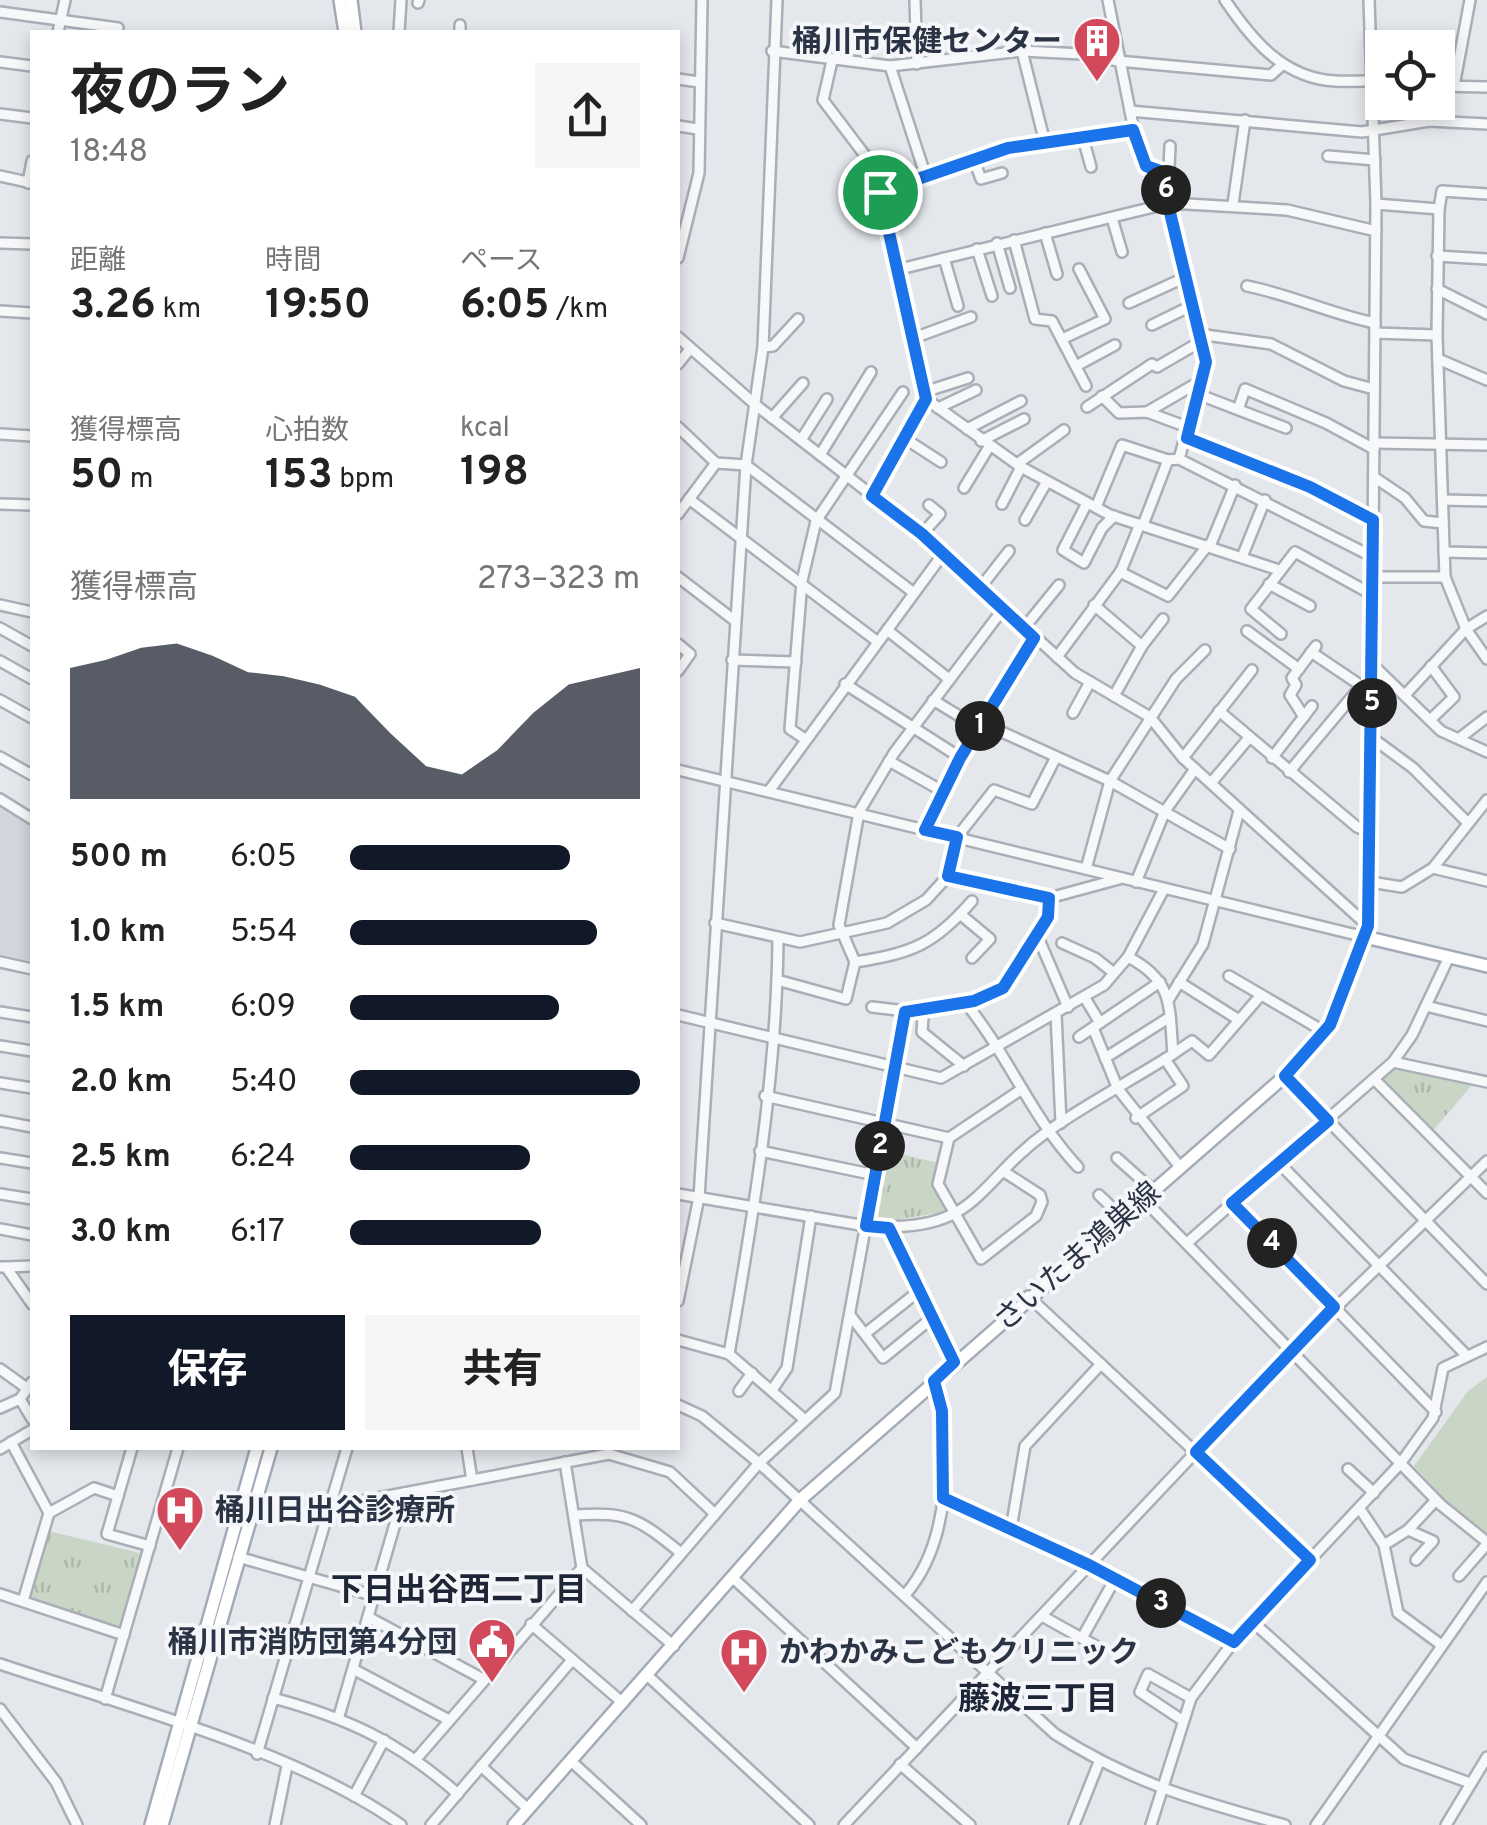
<!DOCTYPE html>
<html lang="ja">
<meta charset="utf-8">
<style>
body{margin:0;font-family:Overpass,"Noto Sans JP",sans-serif;background:#f6f6f6;color:#222;height:100vh;display:flex;flex-direction:column;font-size:38px;white-space:nowrap}
*{box-sizing:border-box;margin:0}
p{font-size:32px;color:#767676}
.icon{flex:none;width:55px;height:55px;fill:none;stroke:currentColor;stroke-width:2;stroke-linecap:round;stroke-linejoin:round}
.map{position:relative;flex:1;overflow:hidden}
.side{position:absolute;left:30px;top:30px;width:650px;height:1420px;display:flex;flex-direction:column;background:#fff;border-radius:0px;box-shadow:0 5px 15px #0003}
.side>*{flex:none}
.controls{position:absolute;left:1365px;top:30px;display:grid;gap:20px}
.controls a{display:grid;place-items:center;width:90px;height:90px;border-radius:0px;background:#fff;box-shadow:0 5px 15px #0003;font-size:50px}
.pin{position:absolute;display:grid;place-items:center;width:85px;height:85px;color:#fff;margin:-42px;border:5px solid #fff;border-radius:50%;box-shadow:0 2px 10px #0007}
.km{position:absolute;width:50px;height:50px;margin:-25px;border-radius:50%;background:#222;color:#fff;font-size:28px;line-height:50px;text-align:center}
.round{display:grid;place-items:center;flex:none;width:105px;height:105px;border-radius:0px;background:#f6f6f6}
.summary{display:flex;align-items:center;justify-content:space-between;height:170px;padding:0 40px}
h1{font-size:55px;font-weight:700;line-height:75px}
.figures{display:grid;grid-template-columns:repeat(3,1fr);gap:15px;height:170px;padding:10px 40px}
.figures div{display:grid;align-content:center}
.figures b{font-size:42px;font-weight:700}
.figures small{font-size:28px;font-weight:400}
.figures p{font-size:28px}
.chart{height:280px;padding:20px 40px}
.chart p{display:flex;justify-content:space-between}
.chart svg{width:100%;height:180px;margin-top:10px;fill:#111827;opacity:.7}
.action{display:flex;gap:20px;margin-top:auto;padding:20px 40px}
.action a{flex:1;height:115px;border-radius:0px;background:#111827;color:#fff;font-size:40px;font-weight:700;line-height:115px;text-align:center}
.action a+a{background:#f6f6f6;color:#222}
ul{padding:0 40px;list-style:none;font-size:32px}
li{display:grid;grid-template-columns:160px 120px 1fr;align-items:center;height:75px}
li i{height:25px;border-radius:12px;background:#111827}
.map>svg:first-child{display:block}
.built{fill:#d2d6de}
.grass{fill:#c9d6c5}
.park{fill:url(#park-tufts)}
.lines{fill:none;stroke-linecap:round;stroke-linejoin:round}
.minor-casing{stroke:#a9aeb7;stroke-width:14}
.major-casing{stroke:#a3abb8;stroke-width:16}
.minor{stroke:#f7f8fa;stroke-width:9}
.major{stroke:#fff;stroke-width:11}
.route-casing{stroke:#fff;stroke-width:20}
.route{stroke:#1a73e8;stroke-width:12}
.labels{text-anchor:middle;stroke-width:8;stroke-linejoin:round;paint-order:stroke}
.poi-label{font-size:30px;font-weight:bold;fill:#2b3445;stroke:#f4f6f9;text-anchor:end}
.street-label{font-size:30px;fill:#2b3445;stroke:#f4f6f9}
.neighbourhood-label{font-size:32px;font-weight:bold;fill:#1d2536;stroke:#f4f6f9}
</style>
<div class="map">
<svg width="1487" height="1825" viewBox="0 0 1487 1825">
<defs>
<pattern id="park-tufts" width="24" height="20" patternUnits="userSpaceOnUse" patternTransform="scale(2.5)"><rect width="24" height="20" fill="#c9d6c5"/><path d="M3 7l-1-3M5 7V3M7 7l1-3M15 17l-1-3M17 17v-4M19 17l1-3" fill="none" stroke="#adb8ab"/></pattern>
</defs>
<rect width="100%" height="100%" fill="#e4e7ec"/>
<polygon class="built" points="0,803 32,824 32,961 0,958"/>
<polygon class="grass" points="1487,1377 1487,1533 1447,1502 1414,1466 1468,1391"/>
<g class="park">
<polygon points="1396,1067 1472,1085 1430,1134 1376,1088"/>
<polygon points="883,1150 939,1163 934,1186 947,1212 873,1223"/>
<polygon points="48,1531 144,1554 122,1629 28,1599"/>
</g>
<g class="lines">
<g class="minor-casing">
<g id="minor">
<polyline points="915,0 917,64"/>
<polyline points="1108,0 1139,156 1146,165 1160,171 1206,362 1179,459 1373,557"/>
<path d="M1225,0C1252,40 1283,78 1335,81C1351,82 1367,80 1382,82"/>
<polyline points="418,3 419,0"/>
<polyline points="0,12 118,28"/>
<polyline points="58,32 65,0"/>
<polyline points="399,32 401,0"/>
<polyline points="460,32 460,25"/>
<polyline points="1430,39 1437,48"/>
<polyline points="772,51 890,66 1022,51 1082,54 1118,61 1271,75 1282,65"/>
<polyline points="1022,51 1045,143"/>
<polyline points="832,61 823,100 867,158 880,192 926,399 1021,467 1110,515 1279,570"/>
<polyline points="0,62 32,66"/>
<polyline points="890,66 926,177"/>
<polyline points="678,79 699,82"/>
<polyline points="1438,86 1487,87"/>
<polyline points="1454,86 1470,0"/>
<polyline points="1130,111 1362,132 1429,121 1487,124"/>
<polyline points="0,114 32,118"/>
<polyline points="678,126 698,129"/>
<polyline points="1083,138 1091,167"/>
<polyline points="1328,156 1375,160"/>
<polyline points="974,160 981,179 1002,173"/>
<polyline points="1160,171 1169,168 1170,146"/>
<polyline points="0,176 32,183"/>
<polyline points="28,183 32,161"/>
<polyline points="880,192 1008,148 1133,130"/>
<polyline points="1233,204 1245,120"/>
<polyline points="1376,204 1439,209 1442,191 1487,194"/>
<polyline points="1439,209 1437,335 1445,577 1466,629 1487,659"/>
<polyline points="1112,218 1122,252"/>
<polyline points="1045,233 1057,274"/>
<polyline points="1014,240 1035,319 1052,321 1086,386"/>
<polyline points="0,243 32,244"/>
<polyline points="997,243 1010,288"/>
<polyline points="977,249 992,296"/>
<polyline points="1437,256 1487,259"/>
<polyline points="678,258 699,173 702,0"/>
<polyline points="944,258 958,306"/>
<polyline points="896,270 1170,203 1287,210 1376,231"/>
<path d="M1247,286C1292,295 1331,314 1375,323"/>
<polyline points="1437,289 1487,314"/>
<polyline points="1129,303 1186,277"/>
<polyline points="0,311 32,313"/>
<polyline points="1152,325 1191,306"/>
<polyline points="1375,333 1437,335"/>
<polyline points="1198,334 1271,344 1344,381 1374,389"/>
<polyline points="678,337 757,406 922,534 1075,673 1150,717 1183,758 1368,926"/>
<polyline points="911,339 971,317"/>
<polyline points="1062,339 1105,319 1079,269"/>
<polyline points="763,347 773,346 798,319"/>
<polyline points="1438,359 1487,380"/>
<polyline points="678,364 690,349"/>
<polyline points="1076,366 1115,345"/>
<polyline points="924,392 968,378"/>
<polyline points="1200,395 1286,428"/>
<polyline points="1102,396 1119,413 1147,412 1190,428"/>
<polyline points="1087,407 1152,364 1157,367 1200,342"/>
<polyline points="1239,407 1245,389 1326,423 1374,449"/>
<polyline points="938,408 976,390"/>
<polyline points="1147,412 1204,379"/>
<polyline points="772,418 803,383"/>
<polyline points="678,427 716,463"/>
<polyline points="967,429 1021,401"/>
<polyline points="0,434 32,436"/>
<polyline points="904,438 941,462"/>
<polyline points="1187,438 1310,487 1373,520"/>
<polyline points="801,440 827,399"/>
<polyline points="981,441 1024,419"/>
<polyline points="1374,443 1487,445"/>
<polyline points="820,455 871,372"/>
<polyline points="1017,464 1064,430"/>
<polyline points="746,465 914,593"/>
<polyline points="1374,477 1405,498 1424,521 1443,523"/>
<polyline points="964,488 989,447"/>
<polyline points="871,495 926,399"/>
<polyline points="689,499 878,642"/>
<polyline points="1443,500 1487,501"/>
<polyline points="1087,503 1063,550 1084,563 1102,528 1114,516"/>
<polyline points="0,504 32,505"/>
<polyline points="1002,504 1021,467"/>
<polyline points="1096,507 1122,445 1168,460 1179,459"/>
<polyline points="678,514 716,463 746,465 763,347 777,0"/>
<polyline points="1025,520 1046,483"/>
<polyline points="1143,525 1168,460"/>
<polyline points="922,534 940,514 929,505"/>
<polyline points="1210,546 1235,485"/>
<polyline points="1444,552 1487,553"/>
<polyline points="1242,557 1265,500"/>
<polyline points="1120,572 1168,596 1208,545"/>
<polyline points="678,577 734,620"/>
<polyline points="1373,577 1445,577"/>
<polyline points="1269,584 1310,606"/>
<polyline points="980,588 1009,551"/>
<polyline points="0,605 32,612"/>
<polyline points="1094,605 1142,646"/>
<polyline points="0,628 32,646"/>
<polyline points="1024,628 1059,585"/>
<polyline points="887,630 949,679"/>
<polyline points="1247,631 1299,669"/>
<polyline points="1281,634 1251,609 1295,552 1373,595"/>
<polyline points="678,644 690,654 678,671"/>
<polyline points="1311,652 1363,687"/>
<polyline points="1057,657 1121,571 1140,524"/>
<polyline points="732,660 796,662"/>
<polyline points="0,661 32,679"/>
<polyline points="1372,664 1441,731 1487,752"/>
<polyline points="845,684 961,758"/>
<polyline points="1405,695 1466,629 1487,616"/>
<polyline points="1114,696 1142,646 1163,619"/>
<polyline points="0,700 32,718"/>
<polyline points="933,700 979,728"/>
<polyline points="1219,711 1357,827 1370,833"/>
<polyline points="1073,713 1090,682"/>
<polyline points="1304,717 1290,695 1296,685 1292,678 1316,646"/>
<polyline points="1430,720 1454,697 1431,666"/>
<polyline points="982,723 1110,781 1230,849"/>
<polyline points="1371,737 1413,768 1468,823"/>
<polyline points="1461,737 1487,717"/>
<polyline points="805,739 790,729 802,581 816,521 903,392"/>
<polyline points="0,757 32,775"/>
<polyline points="1183,758 1252,670"/>
<polyline points="1272,758 1312,706"/>
<polyline points="889,761 944,792"/>
<polyline points="678,770 1365,937 1370,882 1376,204 1369,0"/>
<polyline points="1289,772 1361,686"/>
<polyline points="1211,783 1248,739"/>
<polyline points="769,791 943,554"/>
<polyline points="0,799 32,819"/>
<polyline points="925,830 961,758 1034,638"/>
<polyline points="1433,868 1487,881"/>
<polyline points="1086,869 1110,781 1176,679 1205,650"/>
<polyline points="948,876 1049,898 1119,879"/>
<polyline points="1136,882 1165,811 1195,769"/>
<polyline points="1370,882 1402,887 1433,868 1487,800"/>
<polyline points="1049,898 1048,917 1037,935 1068,1007"/>
<polyline points="960,914 990,939 972,958"/>
<polyline points="715,923 800,942 887,923 926,900 948,876 957,837 994,790 1032,804 1056,757"/>
<polyline points="1062,943 1095,958 1114,973"/>
<polyline points="0,962 32,969"/>
<path d="M855,962C912,953 934,945 972,901"/>
<polyline points="1229,976 1325,1032"/>
<polyline points="777,980 846,999 855,962 839,925 859,812 894,753 1003,609"/>
<polyline points="1179,982 1239,1020"/>
<polyline points="1085,998 1100,1023"/>
<polyline points="1169,999 1203,944 1239,811"/>
<path d="M964,1001C1008,1054 1031,1117 1078,1167"/>
<polyline points="1426,1006 1487,1021"/>
<polyline points="872,1007 914,1012 923,1017 922,1032 964,1066"/>
<polyline points="0,1012 32,1017"/>
<polyline points="914,1012 920,1007 974,1001 1003,988 1037,935"/>
<polyline points="1056,1014 1061,1123"/>
<polyline points="678,1015 941,1078 1104,985 1128,957 1164,889"/>
<polyline points="1093,1028 1118,1089 1180,1167"/>
<polyline points="1079,1037 1160,982"/>
<polyline points="0,1046 32,1051"/>
<polyline points="1173,1054 1192,1041 1209,1055 1261,995"/>
<polyline points="1105,1058 1170,1017"/>
<polyline points="1393,1062 1487,1082"/>
<polyline points="1285,1076 1487,1284"/>
<polyline points="1375,1080 1487,1193"/>
<polyline points="0,1083 32,1088"/>
<polyline points="765,1096 949,1138 1022,1089"/>
<polyline points="1136,1118 1183,1086 1165,1059"/>
<polyline points="0,1121 32,1127"/>
<polyline points="949,1138 938,1184 981,1259 1036,1216 1042,1202 1040,1195 1006,1173"/>
<polyline points="760,1151 875,1175"/>
<polyline points="0,1158 32,1163"/>
<polyline points="1117,1158 1154,1191"/>
<polyline points="1279,1163 1467,1356"/>
<polyline points="0,1194 32,1199"/>
<path d="M678,1194L866,1226C980,1234 974,1184 1048,1131C1088,1103 1132,1080 1173,1054C1169,1006 1174,981 1128,957"/>
<polyline points="1099,1195 1123,1218"/>
<polyline points="1144,1200 1441,1505 1487,1542"/>
<polyline points="1233,1203 1436,1412"/>
<polyline points="889,1228 954,1362"/>
<polyline points="0,1229 32,1235"/>
<polyline points="1187,1243 1393,1062 1412,1035 1449,957"/>
<polyline points="0,1267 6,1267 32,1304"/>
<polyline points="6,1267 32,1266"/>
<polyline points="1028,1296 1311,1560"/>
<polyline points="678,1301 699,1197 746,465"/>
<polyline points="850,1315 883,1358 932,1318"/>
<polyline points="866,1333 919,1291"/>
<polyline points="678,1340 729,1354 805,1420"/>
<path d="M729,1354C753,1217 777,1076 778,937"/>
<polyline points="0,1369 28,1389"/>
<polyline points="772,1390 787,1368 811,1216"/>
<polyline points="739,1391 752,1373"/>
<polyline points="20,1399 32,1419"/>
<path d="M678,1405L702,1416L759,1463L1055,1734C1133,1784 1198,1801 1285,1825"/>
<polyline points="0,1408 20,1399 32,1382"/>
<polyline points="11,1442 49,1513 23,1601"/>
<polyline points="132,1448 107,1534 150,1546"/>
<polyline points="467,1448 472,1480"/>
<polyline points="0,1449 32,1430"/>
<polyline points="565,1462 582,1568 674,1646"/>
<polyline points="1348,1469 1374,1493"/>
<polyline points="943,1498 1089,1565 1234,1641"/>
<polyline points="330,1507 609,1454 670,1472 715,1514"/>
<polyline points="1360,1509 1384,1545 1398,1613 1440,1644"/>
<polyline points="49,1513 94,1488 118,1496"/>
<path d="M575,1515C629,1511 640,1520 681,1553"/>
<polyline points="1011,1529 1025,1446 1101,1364"/>
<polyline points="1408,1530 1433,1541 1416,1560"/>
<polyline points="1384,1545 1408,1530 1436,1500"/>
<polyline points="238,1557 375,1596"/>
<polyline points="1459,1576 1487,1544"/>
<polyline points="733,1578 917,1748"/>
<polyline points="0,1594 124,1635"/>
<path d="M905,1595C952,1541 952,1447 934,1381"/>
<polyline points="632,1611 759,1463 835,1393 905,1011"/>
<polyline points="1042,1616 1096,1646"/>
<polyline points="368,1617 483,1679"/>
<polyline points="1253,1622 1404,1759 1470,1783"/>
<polyline points="531,1624 623,1703"/>
<polyline points="1082,1638 1115,1579"/>
<path d="M0,1664C122,1705 298,1751 401,1825"/>
<polyline points="353,1669 449,1720"/>
<polyline points="647,1675 809,1825"/>
<path d="M273,1698C348,1718 399,1742 458,1794"/>
<polyline points="105,1699 178,1448"/>
<polyline points="0,1709 56,1782 77,1825"/>
<polyline points="339,1716 404,1493"/>
<polyline points="1182,1720 1140,1692 1148,1674 1191,1698"/>
<polyline points="257,1754 347,1448"/>
<polyline points="417,1758 582,1568"/>
<polyline points="571,1761 641,1825"/>
<polyline points="900,1764 970,1825"/>
<polyline points="481,1766 528,1809"/>
<polyline points="354,1796 384,1740"/>
<polyline points="275,1825 287,1766"/>
<polyline points="431,1825 572,1660"/>
<polyline points="844,1825 1291,1351 1487,1161"/>
<polyline points="1074,1825 1099,1762"/>
<polyline points="1151,1825 1191,1698 1234,1641 1400,1464 1433,1418 1443,1368 1487,1347"/>
<polyline points="1316,1825 1487,1582"/>
<polyline points="1446,1825 1487,1757"/>
</g>
</g>
<g class="major-casing">
<g id="major">
<polyline points="340,0 345,32"/>
<polyline points="351,0 355,32"/>
<polyline points="151,1825 257,1448"/>
<polyline points="162,1825 271,1448"/>
<polyline points="514,1825 800,1500 1285,1076 1330,1025 1365,937 1487,966"/>
</g>
</g>
<use href="#minor" class="minor"/>
<use href="#major" class="major"/>
</g>
<g class="lines">
<g class="route-casing">
<polygon id="route" points="1133,130 1146,166 1160,171 1206,362 1187,438 1310,487 1373,520 1368,926 1330,1025 1285,1076 1328,1121 1232,1203 1334,1307 1196,1452 1310,1560 1234,1642 1089,1565 943,1498 942,1411 934,1381 954,1362 889,1228 866,1226 905,1012 974,1001 1003,988 1048,917 1049,898 948,876 957,837 925,830 960,758 1034,638 922,534 872,496 926,399 880,192 1008,148"/>
</g>
<use href="#route" class="route"/>
</g>
<defs>
<g id="building-pin" transform="scale(2.5)"><path d="M0 17L-7.5 6A9.5 9.5 0 1 1 7.5 6Z" fill="#d1495b" stroke="#f4f6f9"/><path d="M-4-6H4V6H1V3H-1V6H-4ZM-2.5-4.3h1.7v1.8h-1.7ZM.8-4.3h1.7v1.8H.8ZM-2.5-1h1.7V.8h-1.7ZM.8-1h1.7V.8H.8Z" fill="#fff"/></g>
<g id="hospital-pin" transform="scale(2.5)"><path d="M0 17L-7.5 6A9.5 9.5 0 1 1 7.5 6Z" fill="#d1495b" stroke="#f4f6f9"/><path d="M-5-5h3v3.5h4V-5h3V5h-3V1.5h-4V5h-3Z" fill="#fff"/></g>
<g id="civic-pin" transform="scale(2.5)"><path d="M0 17L-7.5 6A9.5 9.5 0 1 1 7.5 6Z" fill="#d1495b" stroke="#f4f6f9"/><path d="M-.6-6.5H3V-4.5H.6V-3L4-1V1h2V6H-6V1h2V-1L-.6-3ZM-1.2 2.5V6h2.4V2.5Z" fill="#fff"/></g>
</defs>
<g fill-rule="evenodd">
<use href="#building-pin" x="1097" y="41"/>
<use href="#hospital-pin" x="180" y="1510"/>
<use href="#civic-pin" x="492" y="1642"/>
<use href="#hospital-pin" x="744" y="1652"/>
</g>
<g class="labels">
<g class="poi-label">
<text x="1062" y="51">桶川市保健センター</text>
<text x="215" y="1520" text-anchor="start">桶川日出谷診療所</text>
<text x="457" y="1652">桶川市消防団第4分団</text>
<text x="779" y="1662" text-anchor="start">かわかみこどもクリニック</text>
</g>
<g class="street-label">
<text transform="translate(1077 1256) rotate(-41)" y="10">さいたま鴻巣線</text>
</g>
<g class="neighbourhood-label">
<text x="459" y="1600">下日出谷西二丁目</text>
<text x="1038" y="1709">藤波三丁目</text>
</g>
</g>
</svg>
<div class="controls">
<a><svg class="icon" aria-label="locate" viewBox="0 0 24 24"><circle cx="12" cy="12" r="6"/><path d="M12 2v4M12 18v4M2 12h4M18 12h4"/></svg></a>
</div>
<div class="pin" style="left:880px;top:192px;background:#1e9e55"><svg class="icon" aria-label="arrive" viewBox="0 0 24 24"><path d="M6 21V4h12l-3 4 3 4H6"/></svg></div>
<b class="km" style="left:980px;top:726px">1</b>
<b class="km" style="left:880px;top:1146px">2</b>
<b class="km" style="left:1161px;top:1603px">3</b>
<b class="km" style="left:1272px;top:1243px">4</b>
<b class="km" style="left:1372px;top:703px">5</b>
<b class="km" style="left:1166px;top:190px">6</b>
<section class="side">
<div class="summary"><div><h1>夜のラン</h1><p>18:48</p></div><a class="round"><svg class="icon" aria-label="share" viewBox="0 0 24 24"><path d="M12 15V3M7 8l5-5 5 5M5 13v7h14v-7"/></svg></a></div>
<div class="figures">
<div><p>距離</p><b>3.26<small> km</small></b></div>
<div><p>時間</p><b>19:50</b></div>
<div><p>ペース</p><b>6:05<small> /km</small></b></div>
</div>
<div class="figures">
<div><p>獲得標高</p><b>50<small> m</small></b></div>
<div><p>心拍数</p><b>153<small> bpm</small></b></div>
<div><p>kcal</p><b>198</b></div>
</div>
<div class="chart"><p><span>獲得標高</span>273–323 m</p>
<svg viewBox="0 0 160 44" preserveAspectRatio="none"><path d="M0 44V12L10 10L20 7L30 6L40 9L50 13L60 14L70 16L80 19L90 28L100 36L110 38L120 32L130 23L140 16L150 14L160 12V44z"/></svg>
</div>
<ul>
<li><b>500 m</b>6:05<i style="width:76%"></i></li>
<li><b>1.0 km</b>5:54<i style="width:85%"></i></li>
<li><b>1.5 km</b>6:09<i style="width:72%"></i></li>
<li><b>2.0 km</b>5:40<i style="width:100%"></i></li>
<li><b>2.5 km</b>6:24<i style="width:62%"></i></li>
<li><b>3.0 km</b>6:17<i style="width:66%"></i></li>
</ul>
<div class="action"><a>保存</a><a>共有</a></div>
</section>
</div>
